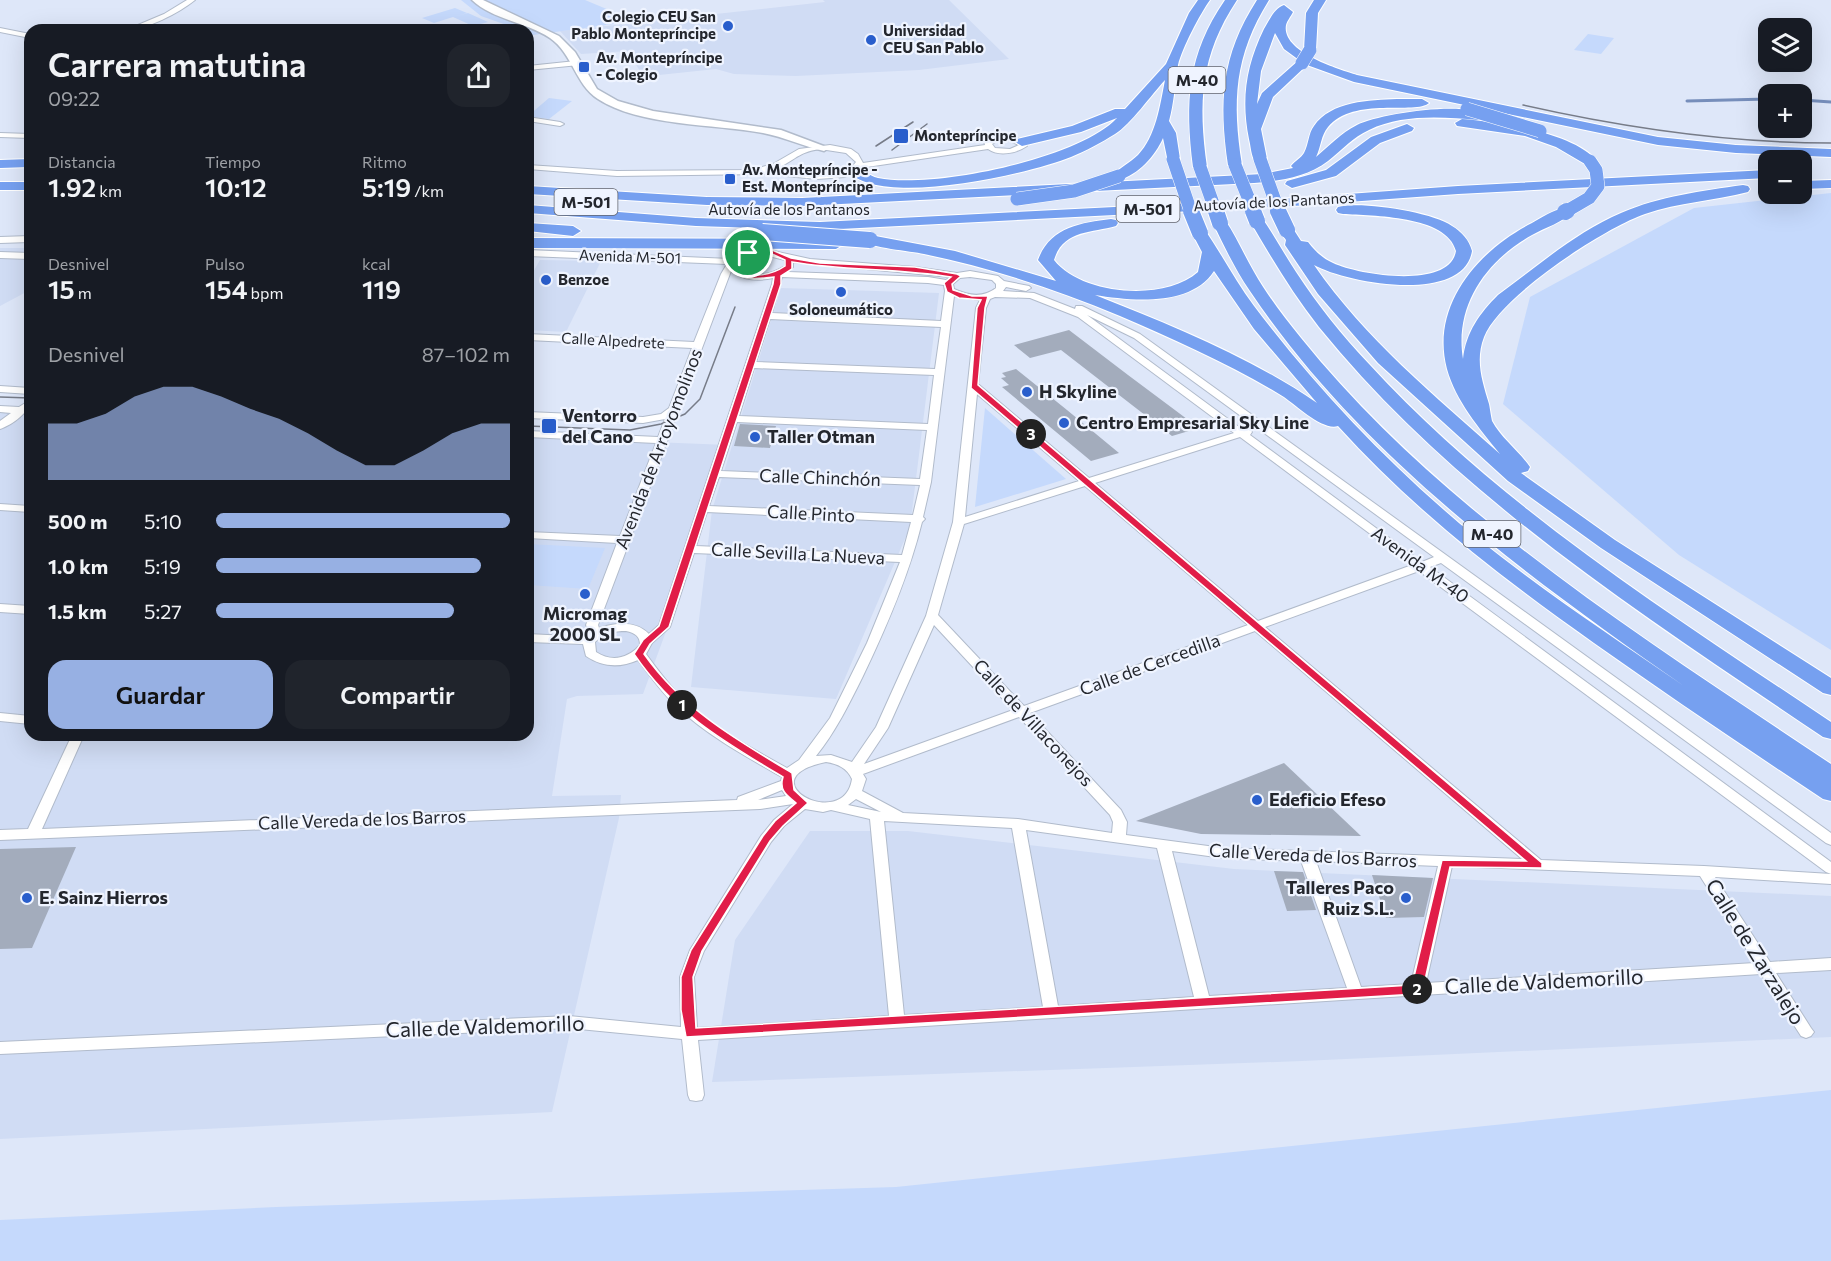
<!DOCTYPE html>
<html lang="es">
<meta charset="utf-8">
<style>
body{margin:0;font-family:Commissioner,sans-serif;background:#20242c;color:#f1f3f6;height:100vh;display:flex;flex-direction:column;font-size:22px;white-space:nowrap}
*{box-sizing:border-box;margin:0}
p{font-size:20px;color:#9ea1a6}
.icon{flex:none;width:33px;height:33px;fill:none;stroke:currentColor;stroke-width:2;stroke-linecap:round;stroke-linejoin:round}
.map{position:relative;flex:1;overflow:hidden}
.panel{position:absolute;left:24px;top:24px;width:510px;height:717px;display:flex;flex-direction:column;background:#171b24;border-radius:18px;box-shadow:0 6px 24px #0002}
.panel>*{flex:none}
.buttons{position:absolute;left:1758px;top:18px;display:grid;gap:12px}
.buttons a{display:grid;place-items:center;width:54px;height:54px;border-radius:12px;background:#171b24;box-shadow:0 6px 24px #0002;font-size:30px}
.pin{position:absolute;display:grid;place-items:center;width:51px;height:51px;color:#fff;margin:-26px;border:3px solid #fff;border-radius:50%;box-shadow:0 2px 6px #0007}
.km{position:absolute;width:30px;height:30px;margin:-15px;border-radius:50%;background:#222;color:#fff;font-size:16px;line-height:30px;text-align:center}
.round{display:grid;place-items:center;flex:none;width:63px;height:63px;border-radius:18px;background:#20242c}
.headline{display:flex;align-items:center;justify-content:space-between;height:102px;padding:0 24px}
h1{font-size:33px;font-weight:600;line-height:45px}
.figures{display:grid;grid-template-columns:repeat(3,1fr);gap:9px;height:102px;padding:6px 24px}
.figures div{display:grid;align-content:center}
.figures b{font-size:26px;font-weight:600}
.figures small{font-size:16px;font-weight:400}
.figures p{font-size:16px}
.chart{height:168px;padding:12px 24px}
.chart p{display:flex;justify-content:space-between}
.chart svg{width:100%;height:108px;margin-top:6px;fill:#97b0e3;opacity:.7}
.primary-button{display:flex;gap:12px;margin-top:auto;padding:12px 24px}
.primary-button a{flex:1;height:69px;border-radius:18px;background:#97b0e3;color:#111;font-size:24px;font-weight:600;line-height:69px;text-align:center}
.primary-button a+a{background:#20242c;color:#f1f3f6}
ul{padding:0 24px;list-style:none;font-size:20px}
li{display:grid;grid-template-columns:96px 72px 1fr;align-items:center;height:45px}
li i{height:15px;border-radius:8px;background:#97b0e3}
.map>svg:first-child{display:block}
.built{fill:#d0dcf4}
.green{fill:#c5d9fc}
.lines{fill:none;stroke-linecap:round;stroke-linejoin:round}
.stream{stroke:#768ebb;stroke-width:3}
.building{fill:#a3acbc}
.street-casing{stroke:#b1bbcb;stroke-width:2}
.secondary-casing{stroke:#b1bbcb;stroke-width:3}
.highway-casing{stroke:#fff;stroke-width:2}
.street{fill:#fff;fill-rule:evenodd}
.secondary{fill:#fff;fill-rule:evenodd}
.highway{fill:#76a0f0;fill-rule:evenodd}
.tram{stroke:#777c88;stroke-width:1.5}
.highway-bridge-far1-casing{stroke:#fff;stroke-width:14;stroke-linecap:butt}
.highway-bridge-casing{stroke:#fff;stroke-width:18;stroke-linecap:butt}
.highway-bridge-far1{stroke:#76a0f0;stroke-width:13}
.highway-bridge{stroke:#76a0f0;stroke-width:16}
.route{fill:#e11d48;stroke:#fff;stroke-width:1.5;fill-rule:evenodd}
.poi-dot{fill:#295ecc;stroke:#eff4ff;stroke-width:2}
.labels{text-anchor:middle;stroke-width:4.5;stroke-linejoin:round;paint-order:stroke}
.far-poi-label{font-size:15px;font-weight:bold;fill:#24272e;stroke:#eff4ff;text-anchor:start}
.far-street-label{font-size:15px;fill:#24272e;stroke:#eff4ff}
.shield{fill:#eff4ff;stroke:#61646d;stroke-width:1.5}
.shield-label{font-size:16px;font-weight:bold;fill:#24272e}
.poi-label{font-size:18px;font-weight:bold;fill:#24272e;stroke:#eff4ff;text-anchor:start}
.street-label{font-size:18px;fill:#24272e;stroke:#eff4ff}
.near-street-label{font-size:21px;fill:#24272e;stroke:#eff4ff}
</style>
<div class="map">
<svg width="1831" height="1261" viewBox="0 0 1831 1261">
<rect width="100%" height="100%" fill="#dee7f9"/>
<g class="built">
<polygon points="823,0 949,0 1009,59 919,70 796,76 734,74 716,69 659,75 641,73 628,51 581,54 560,31 825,2"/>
<polygon points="0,248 30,248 30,290 0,306"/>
<polygon points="540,260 601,261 566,332 528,330 528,281"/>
<polygon points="781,288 939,293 910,527 836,699 691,687 712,510"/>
<polygon points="0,411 30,413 30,735 528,735 528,437 728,445 693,558 643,694 577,696 567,699 552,796 621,795 619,818 552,1112 0,1139"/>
<polygon points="810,831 908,831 1234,869 1831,896 1831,1037 1302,1061 712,1082 735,940"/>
</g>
<g class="green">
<polygon points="461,0 585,0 621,15 614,24 533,35 528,33 528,30 521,30 481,16"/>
<polygon points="455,8 467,13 457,16 468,13 488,22 473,26 453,17 434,23 422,18"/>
<polygon points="1588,34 1614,38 1601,54 1574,50"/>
<polygon points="549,98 572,101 549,119 528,116"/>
<polygon points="1831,193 1831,650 1679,555 1503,404 1530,297 1694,208"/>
<polygon points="985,408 1066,479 975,507"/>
<polygon points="528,544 605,548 588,589 528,585"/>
<polygon points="1831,1090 1831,1261 0,1261 0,1220 276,1207 896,1187"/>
</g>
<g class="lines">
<g class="stream">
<polyline points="1802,100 1831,102"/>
<polyline points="1687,101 1768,99"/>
</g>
</g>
<g class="building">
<polygon points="1069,330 1128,375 1199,428 1172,436 1061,350 1030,358 1014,345"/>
<polygon points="1016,369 1067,410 1119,453 1091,461 1002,387 1009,385 1001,378 1006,377 1002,373"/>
<polygon points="740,424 776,426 770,448 734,446"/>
<polygon points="1284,763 1361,836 1201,834 1136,821"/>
<polygon points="76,847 32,948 0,949 0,849"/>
<polygon points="1274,871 1303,872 1316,910 1287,911"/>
<polygon points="1372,875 1433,878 1424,917 1386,918"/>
</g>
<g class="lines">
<g class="street-casing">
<g id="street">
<path d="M187,0H195C179,13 146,30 126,30L164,14Z"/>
<polygon points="0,28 30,34 30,38 0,32"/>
<polygon points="576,61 580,63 579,65 528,70 528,66"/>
<polygon points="528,117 560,122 564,124 560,126 528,121"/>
<polygon points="0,133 30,134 30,138 0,137"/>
<path d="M996,136H1009L1025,140L1027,146C1017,153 999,157 988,149L860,168L845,177L817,179L765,174L617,176L528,169V165L617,171L751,170L773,164L799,149L830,145L851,149L858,154L863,163L985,145L984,141ZM998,140H1008L1019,145L1010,149L995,148L992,144ZM820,149L846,153L856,162C841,184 794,172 772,170C792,164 796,152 820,149Z"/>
<polygon points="30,236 30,242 0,243 0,237"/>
<path d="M760,248L810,259L915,267L957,273L970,271L998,276L1004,281L1029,286L1031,288L1026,291L1006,287L1003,291L1034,293L1075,309L1076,306H1082L1140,334L1831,833V845L1826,843L1441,563L1430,567L1831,862V874L1826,872L1419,571L1265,627L1541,860L1704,866L1831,874V884L1715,877L1770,962L1831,958V970L1776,973L1811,1028L1814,1032L1811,1036L1806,1038L1801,1036L1761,974L698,1040L704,1095L702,1100L696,1101L690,1100L688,1095L682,1039L569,1028L0,1054V1042L569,1016L681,1027L680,977L690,950L761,836L774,820L793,804L760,809L0,840V830L28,829L72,735H84L42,829L737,800L738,797L781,781L782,777C745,756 708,736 677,707C662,693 650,676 638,660C620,668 602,667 586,656L583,644L528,642V634L586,637L590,633L586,625L617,543L528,538V532L620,536L656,443L528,437V431L658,437L665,419L643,423L528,418V412L643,417L661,414L669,408L692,348L528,340V334L694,342L721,274L727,264L528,256V250L730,259L741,251ZM760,254L785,260V266C768,276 750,279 735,265C741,256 749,254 760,254ZM793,262L950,277L946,280L928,277L788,272L793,267ZM731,271C744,281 758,281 773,278L772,284L659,625L649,634C635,620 616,623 599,628L598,625ZM782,277L928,283L944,285L945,291L941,321L772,313ZM970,277L992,280L996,284V288C983,298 969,296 954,289L953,284L960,278ZM954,296L980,300L976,308L953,522L926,616L876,727L852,762L831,755L816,756C836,731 849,704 863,676C887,626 909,575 922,522L925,519L923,517L931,482ZM995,297L1030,298L1078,317L1234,433L1089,478L978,384L986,308L990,299ZM1087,315L1134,338L1434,557L1422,562L1250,435L1252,432L1251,430H1243ZM770,319L941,327L935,369L756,362ZM754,368L934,375L928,424L739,416ZM977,394L1079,481L965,517ZM737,422L927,430L920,479L721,471ZM1240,437L1412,565L1258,621L1095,483ZM719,477L920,485L913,515L709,506ZM1085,486L1248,625L1024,706L938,615L964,524ZM707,512L911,522L902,555L696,546ZM694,553L900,562L867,643L830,718L799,760L787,768C751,748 715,729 685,701C670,687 658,670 646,654L652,643L670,627ZM934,625L1013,710L864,764L888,728ZM626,631C635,633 640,636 640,645C628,659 611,662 596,652L595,642C604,633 614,631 626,631ZM1255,631L1522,859L1223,848L1126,835L1127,822L1121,810L1030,713ZM1019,717L1110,815L1113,822L1112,833L1018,819L903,813L862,791L866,779L863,774ZM826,762C838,764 847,768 852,779C844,833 744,779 826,762ZM782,790L786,796L758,800ZM856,799L881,812L848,805ZM805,809L823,812L831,810L870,819L889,1016L697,1028L694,977L704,951L771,842L784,826ZM884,821L1012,828L1043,1007L904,1015ZM1026,830L1157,848L1194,997L1058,1006ZM1172,851L1223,858L1301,861L1347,988L1209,996ZM1316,861L1438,866L1411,984L1361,987ZM1452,866L1700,876L1755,963L1426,983Z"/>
<polygon points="0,252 30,253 30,259 0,258"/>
<polygon points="0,386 30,388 30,394 0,392"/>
<path d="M30,400C30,412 12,425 0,429V421L11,413L0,412V406L19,407Z"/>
<polygon points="0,504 30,506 30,512 0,510"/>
<polygon points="0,604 30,606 30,614 0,612"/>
<polygon points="0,713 30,716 30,724 0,721"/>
</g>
</g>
<g class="secondary-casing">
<path id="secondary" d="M472,0H483L559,36L575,52L597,89L618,101L653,111L781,130L829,148L824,151C803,146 784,137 763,133C714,124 639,126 598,99C575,84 573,54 550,38C527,22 493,20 472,0Z"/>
</g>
<g class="highway-casing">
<g id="highway">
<path d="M1198,0H1210C1200,14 1182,48 1178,65C1175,83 1174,103 1169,121L1176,133L1180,159L1178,162H1168L1163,138C1155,156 1138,175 1119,180L1112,176C1119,168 1130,163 1138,155C1156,136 1160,106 1165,80C1152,94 1130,125 1115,134C1102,142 1086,151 1071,157C1029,174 877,209 847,170L854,166C863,168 868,176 878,178C932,189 1079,159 1117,118L1081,132L1022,146L1015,142L1017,139L1072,126L1115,109H1125L1166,64L1189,13Z"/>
<path d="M1225,0H1237C1200,56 1198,102 1207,167L1200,171L1193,167C1185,102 1187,55 1225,0Z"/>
<path d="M1257,0H1269C1234,56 1232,101 1242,165L1235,169L1228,165C1219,101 1221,56 1257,0Z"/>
<polygon points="1314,0 1326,0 1318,13 1316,50 1310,54 1304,50 1306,13"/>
<path d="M1284,5L1293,12C1291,16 1287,21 1286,25C1281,52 1338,69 1357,75L1658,137L1736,145L1831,149V157L1736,153L1658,145L1354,82L1307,65L1273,97L1261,129L1267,159L1265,162H1255C1251,155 1251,147 1249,139C1241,99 1246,66 1264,29C1270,19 1274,9 1284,5ZM1275,33L1284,49L1299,60L1262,93L1257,104L1261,71Z"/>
<path d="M1397,99H1422L1429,103C1416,115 1354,96 1328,127C1321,135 1321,147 1316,157C1329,146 1341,133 1357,125C1378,114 1468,100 1485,116L1478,120C1442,117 1402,114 1369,130C1353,137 1342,150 1328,161C1307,177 1280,181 1254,183L802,206L707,205L528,194V186L707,197L802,198L1263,174L1293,168L1291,166C1295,161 1301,158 1304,153C1309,144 1308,134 1314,126C1331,101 1370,100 1397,99Z"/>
<path d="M1462,119C1498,122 1573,132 1597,161L1590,165L1585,164L1556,147L1525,136L1457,126L1455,123Z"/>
<polygon points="1407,124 1414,128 1412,131 1380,143 1336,176 1292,188 1285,184 1287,181 1326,170 1371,137"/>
<polygon points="30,159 30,167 0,168 0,160"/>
<polygon points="1768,170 1768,178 1458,194 1293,206 820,230 696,226 528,213 528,205 696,218 820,222 1293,198 1458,186"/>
<polygon points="1831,180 1831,188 1802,189 1802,181"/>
<rect x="0" y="182" width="30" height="8"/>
<path d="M1743,185L1748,186L1750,189L1748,192C1714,201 1679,202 1645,214C1604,228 1499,297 1484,337C1475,360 1482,381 1489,404C1490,409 1491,417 1492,421C1501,438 1519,451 1530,467L1528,471L1521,473L1615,540L1831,678V695L1823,693L1601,548L1508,481L1378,363L1318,294L1285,245L1286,240L1279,230L1287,225L1292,227L1301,241L1308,242C1315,251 1322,258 1333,263C1358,275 1450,290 1456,251C1447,215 1372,216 1343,214L1338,213L1336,210L1338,207C1361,201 1432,212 1452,226C1462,232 1469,240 1472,251C1463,305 1346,283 1314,265C1365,339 1434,395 1500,454C1479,428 1456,401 1447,369C1430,305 1479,250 1532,223C1542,217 1553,210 1565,208L1572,212C1564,222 1544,228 1532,235C1487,260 1454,305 1463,359C1466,332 1480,313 1498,295C1538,266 1576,232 1621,213C1660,196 1702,191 1743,185Z"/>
<path d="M1257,217L1262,218C1274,235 1284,254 1296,272C1317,304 1342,336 1369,364C1501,508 1670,614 1831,722V739L1823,737C1644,616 1456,496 1319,327C1293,294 1271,257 1250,221Z"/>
<path d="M1111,219L1116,220L1118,223L1116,226C1091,233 1063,230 1054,260C1081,295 1165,302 1198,272L1202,252L1192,233L1200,228L1205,230C1222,255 1236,282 1254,306C1319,392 1394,470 1477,538C1543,591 1614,638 1684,686C1525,575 1359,454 1250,291C1235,269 1224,246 1213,223L1215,220H1225C1236,236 1244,255 1254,272C1267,295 1284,317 1301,338C1441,512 1647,641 1831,764V801L1823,799C1746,748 1669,696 1594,643C1502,578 1414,510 1338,426C1323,431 1297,406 1284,397C1232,365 1175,340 1120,316C1056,289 991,268 924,254C911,251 870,248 862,240L870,235L955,251L1056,281L1038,260C1050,227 1080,223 1111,219ZM1214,271L1254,329L1317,403C1250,357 1171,325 1095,295C1131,301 1191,307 1214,271Z"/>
<polygon points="528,223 573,226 581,231 573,236 528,231"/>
<polygon points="528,238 836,239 844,244 836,249 528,248"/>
</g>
</g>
<use href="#street" class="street"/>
<use href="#secondary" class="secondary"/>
<use href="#highway" class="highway"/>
<g class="tram">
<path d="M1523,105C1625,128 1726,143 1831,143"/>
<polyline points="876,146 913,122"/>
<polyline points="892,150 927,124"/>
<polyline points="0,397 30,398"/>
<polyline points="528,426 630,430 661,424 685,414 700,399 735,307"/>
</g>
<g class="highway-bridge-far1-casing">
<g id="highway-bridge-far1">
<polyline points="1302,63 1310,50"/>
<polyline points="1467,109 1540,131"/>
<polyline points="1173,159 1191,212"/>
<polyline points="1260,159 1279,212"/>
<polyline points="1235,165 1254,212"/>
<polyline points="1200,167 1216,212"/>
<polyline points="1017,199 1074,191 1119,176"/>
<polyline points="1565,212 1589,198 1598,186 1596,170 1590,161"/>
</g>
</g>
<g class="highway-bridge-casing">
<g id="highway-bridge">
<polyline points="1191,211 1200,233"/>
<polyline points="1216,211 1220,223"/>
<polyline points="1253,211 1257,221"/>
<polyline points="1278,211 1287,230"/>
<polyline points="1565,212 1567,211"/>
<polyline points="762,232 870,240"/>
</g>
</g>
<use href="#highway-bridge-far1" class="highway-bridge-far1"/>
<use href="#highway-bridge" class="highway-bridge"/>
</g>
<path class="route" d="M772,250L791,258L820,263L915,267L957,274L961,276L952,284L953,290L972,296H988L985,308L978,385L1542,863V868L1450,867L1423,989L1417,994L686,1037L681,1010V977L691,950L763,836L775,821L796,803C786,795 779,790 783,777C723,741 674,713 634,654L643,640L659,626L773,284L774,277C756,279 737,282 728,264C740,250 754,251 772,250ZM772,254L785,260V266C772,275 744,282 735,264C746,253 758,255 772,254ZM792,262C845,271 898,268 951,277L944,283L947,292L959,298L981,300L977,308L971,388L1526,861L1442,860L1412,985L696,1028L693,977L702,951L770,841L783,826L808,803L794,790L792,773C735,739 683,709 644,654L650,644L669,627L781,284V276L792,269Z"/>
<g class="poi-dot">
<circle cx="728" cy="26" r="6"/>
<circle cx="871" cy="40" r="6"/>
<rect x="578" y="61" width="12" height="12" rx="3"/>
<rect x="893" y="128" width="16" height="16" rx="3"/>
<rect x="724" y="173" width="12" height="12" rx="3"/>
<circle cx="546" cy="280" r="6"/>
<circle cx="841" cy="292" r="6"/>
<circle cx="1027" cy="392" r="6"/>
<circle cx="1064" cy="423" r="6"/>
<rect x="541" y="418" width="16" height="16" rx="3"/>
<circle cx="755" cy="437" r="6"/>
<circle cx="585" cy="594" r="6"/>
<circle cx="1257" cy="800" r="6"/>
<circle cx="27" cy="898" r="6"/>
<circle cx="1406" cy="898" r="6"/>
</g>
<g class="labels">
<g class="far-poi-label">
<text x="716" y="22" text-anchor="end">Colegio CEU San<tspan x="716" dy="17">Pablo Montepríncipe</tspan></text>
<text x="883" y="36">Universidad<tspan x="883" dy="17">CEU San Pablo</tspan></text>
<text x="596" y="63">Av. Montepríncipe<tspan x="596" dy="17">- Colegio</tspan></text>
<text x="914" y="141">Montepríncipe</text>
<text x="742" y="175">Av. Montepríncipe -<tspan x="742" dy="17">Est. Montepríncipe</tspan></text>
<text x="558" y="285">Benzoe</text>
<text x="841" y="315" text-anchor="middle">Soloneumático</text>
</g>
<g class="far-street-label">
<text transform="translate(1274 202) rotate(-3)" y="5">Autovía de los Pantanos</text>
<text x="789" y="215">Autovía de los Pantanos</text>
<text transform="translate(630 257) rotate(2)" y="5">Avenida M-501</text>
<text transform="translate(613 341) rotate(3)" y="5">Calle Alpedrete</text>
</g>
<g class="shield">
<rect x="1168.5" y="67" width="57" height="26" rx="4.5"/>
<rect x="554.5" y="189" width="63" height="26" rx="4.5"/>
<rect x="1116.5" y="196" width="63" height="26" rx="4.5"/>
<rect x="1463.5" y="521" width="57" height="26" rx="4.5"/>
</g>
<g class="shield-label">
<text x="1197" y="86">M-40</text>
<text x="586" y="208">M-501</text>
<text x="1148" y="215">M-501</text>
<text x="1492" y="540">M-40</text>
</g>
<g class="poi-label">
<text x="1039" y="398">H Skyline</text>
<text x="562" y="422">Ventorro<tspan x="562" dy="21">del Cano</tspan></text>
<text x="1076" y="429">Centro Empresarial Sky Line</text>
<text x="767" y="443">Taller Otman</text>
<text x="585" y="620" text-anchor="middle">Micromag<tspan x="585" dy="21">2000 SL</tspan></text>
<text x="1269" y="806">Edeficio Efeso</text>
<text x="1394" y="894" text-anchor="end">Talleres Paco<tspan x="1394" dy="21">Ruiz S.L.</tspan></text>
<text x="39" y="904">E. Sainz Hierros</text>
</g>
<g class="street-label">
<text transform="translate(659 449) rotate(-69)" y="6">Avenida de Arroyomolinos</text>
<text transform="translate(820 478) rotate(2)" y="6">Calle Chinchón</text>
<text transform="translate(811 514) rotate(3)" y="6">Calle Pinto</text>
<text transform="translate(798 554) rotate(3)" y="6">Calle Sevilla La Nueva</text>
<text transform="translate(1420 565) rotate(36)" y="6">Avenida M-40</text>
<text transform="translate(1150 665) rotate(-20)" y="6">Calle de Cercedilla</text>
<text transform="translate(1033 723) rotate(47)" y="6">Calle de Villaconejos</text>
<text transform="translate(362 820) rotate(-2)" y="6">Calle Vereda de los Barros</text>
<text transform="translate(1313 856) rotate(3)" y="6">Calle Vereda de los Barros</text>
</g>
<g class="near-street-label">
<text transform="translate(1755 952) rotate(58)" y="7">Calle de Zarzalejo</text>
<text transform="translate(1544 982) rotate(-3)" y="7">Calle de Valdemorillo</text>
<text transform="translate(485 1027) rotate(-2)" y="7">Calle de Valdemorillo</text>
</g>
</g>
</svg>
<div class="buttons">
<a><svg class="icon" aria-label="layers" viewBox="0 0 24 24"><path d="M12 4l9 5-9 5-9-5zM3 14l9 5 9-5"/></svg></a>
<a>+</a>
<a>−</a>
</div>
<div class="pin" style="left:748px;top:253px;background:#1e9e55"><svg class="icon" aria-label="arrive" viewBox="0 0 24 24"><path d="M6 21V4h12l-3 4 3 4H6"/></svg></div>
<b class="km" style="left:682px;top:705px">1</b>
<b class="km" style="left:1417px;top:989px">2</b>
<b class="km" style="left:1031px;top:434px">3</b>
<section class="panel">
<div class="headline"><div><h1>Carrera matutina</h1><p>09:22</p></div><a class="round"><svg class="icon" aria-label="share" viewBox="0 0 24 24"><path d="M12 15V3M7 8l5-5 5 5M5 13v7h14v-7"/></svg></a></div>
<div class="figures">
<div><p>Distancia</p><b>1.92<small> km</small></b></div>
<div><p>Tiempo</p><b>10:12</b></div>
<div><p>Ritmo</p><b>5:19<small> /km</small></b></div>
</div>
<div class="figures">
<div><p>Desnivel</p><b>15<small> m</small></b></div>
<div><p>Pulso</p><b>154<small> bpm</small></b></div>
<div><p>kcal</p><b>119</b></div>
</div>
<div class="chart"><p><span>Desnivel</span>87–102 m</p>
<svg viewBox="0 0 160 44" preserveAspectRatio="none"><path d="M0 44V21L10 21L20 17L30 10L40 6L50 6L60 10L70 15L80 19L90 25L100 32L110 38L120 38L130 32L140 25L150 21L160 21V44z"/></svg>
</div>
<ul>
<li><b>500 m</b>5:10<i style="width:100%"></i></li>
<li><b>1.0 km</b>5:19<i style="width:90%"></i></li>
<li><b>1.5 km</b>5:27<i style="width:81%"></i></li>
</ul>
<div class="primary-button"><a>Guardar</a><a>Compartir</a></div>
</section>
</div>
